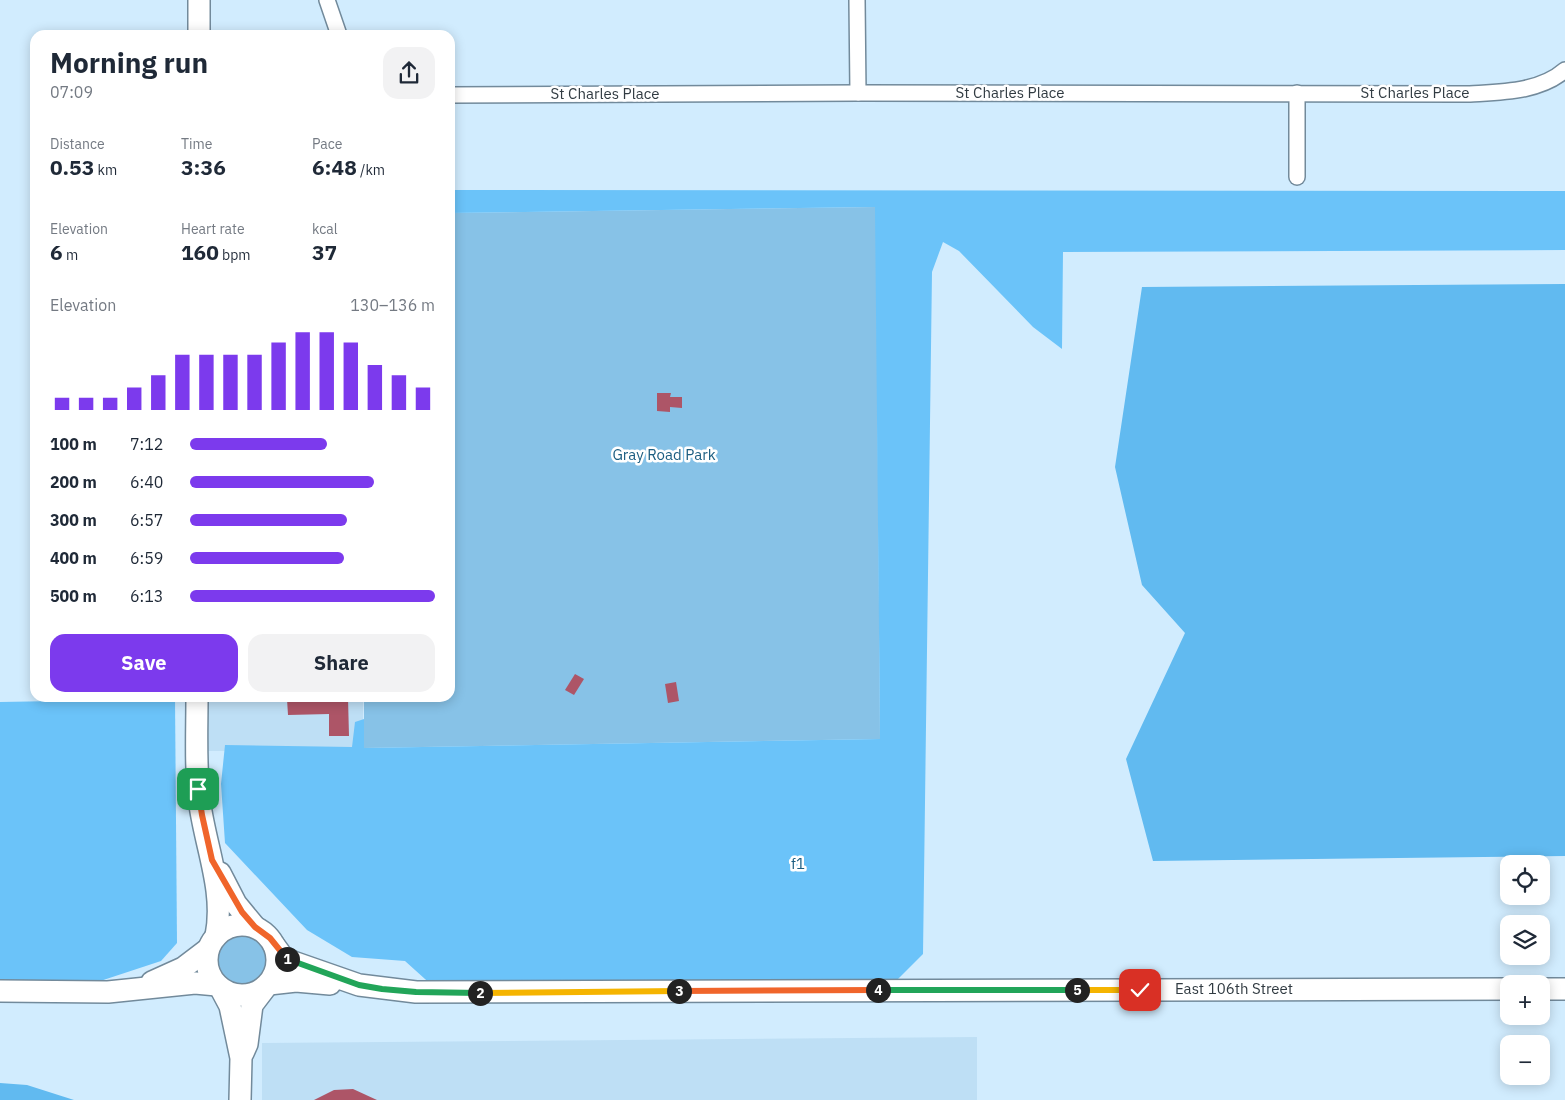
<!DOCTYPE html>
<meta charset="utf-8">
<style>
body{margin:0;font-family:"IBM Plex Sans",sans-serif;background:#f2f2f3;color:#1f2937;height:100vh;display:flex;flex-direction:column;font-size:19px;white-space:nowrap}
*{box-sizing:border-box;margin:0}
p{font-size:16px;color:#747a83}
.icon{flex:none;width:28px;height:28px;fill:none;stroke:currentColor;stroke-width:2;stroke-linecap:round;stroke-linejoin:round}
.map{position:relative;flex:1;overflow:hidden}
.panel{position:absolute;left:30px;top:30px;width:425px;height:672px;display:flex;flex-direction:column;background:#fff;border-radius:15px;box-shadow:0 2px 12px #0003}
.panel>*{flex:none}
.controls{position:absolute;left:1500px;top:855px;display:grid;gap:10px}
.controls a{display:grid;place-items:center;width:50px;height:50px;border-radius:10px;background:#fff;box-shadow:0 2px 12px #0003;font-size:25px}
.pin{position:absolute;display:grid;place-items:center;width:42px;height:42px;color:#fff;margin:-21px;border-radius:10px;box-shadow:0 2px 8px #0006}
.km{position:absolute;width:25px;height:25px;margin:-12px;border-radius:50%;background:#222;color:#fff;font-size:14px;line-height:25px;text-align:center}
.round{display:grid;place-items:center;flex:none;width:52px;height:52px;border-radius:15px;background:#f2f2f3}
.overview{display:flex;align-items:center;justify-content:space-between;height:85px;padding:0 20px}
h1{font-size:28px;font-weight:700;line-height:38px}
.stats{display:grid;grid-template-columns:repeat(3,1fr);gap:8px;height:85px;padding:5px 20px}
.stats div{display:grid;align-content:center}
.stats b{font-size:21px;font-weight:700}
.stats small{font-size:14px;font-weight:400}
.stats p{font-size:14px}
.chart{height:140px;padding:10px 20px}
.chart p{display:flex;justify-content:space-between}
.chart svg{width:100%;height:90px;margin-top:5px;stroke:#7c3aed;stroke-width:6}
.button{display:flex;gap:10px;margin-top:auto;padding:10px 20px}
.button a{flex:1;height:58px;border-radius:15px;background:#7c3aed;color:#fff;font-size:20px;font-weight:700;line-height:58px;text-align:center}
.button a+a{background:#f2f2f3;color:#1f2937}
ul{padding:0 20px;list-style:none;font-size:16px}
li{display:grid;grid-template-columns:80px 60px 1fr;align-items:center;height:38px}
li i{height:12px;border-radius:6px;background:#7c3aed}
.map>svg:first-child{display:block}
.built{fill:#bedff5}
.green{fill:#87c2e7}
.forest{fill:#6bc3f9}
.water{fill:#61baf0}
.building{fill:#ad5567}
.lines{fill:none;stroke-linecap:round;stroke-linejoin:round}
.street-casing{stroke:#728a9b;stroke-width:18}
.secondary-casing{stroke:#728a9b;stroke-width:24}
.street{stroke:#fff;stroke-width:15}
.secondary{stroke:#fff;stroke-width:21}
.split-1-casing{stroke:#fff;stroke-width:10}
.split-2-casing{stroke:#fff;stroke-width:10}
.split-3-casing{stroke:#fff;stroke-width:10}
.split-4-casing{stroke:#fff;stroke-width:10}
.split-5-casing{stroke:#fff;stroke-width:10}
.split-6-casing{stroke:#fff;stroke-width:10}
.split-1{stroke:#f0652b;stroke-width:6}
.split-2{stroke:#22a559;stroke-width:6}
.split-3{stroke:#f5b400;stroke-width:6}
.split-4{stroke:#f0652b;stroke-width:6}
.split-5{stroke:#22a559;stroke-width:6}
.split-6{stroke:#f5b400;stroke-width:6}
.labels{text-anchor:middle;stroke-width:5;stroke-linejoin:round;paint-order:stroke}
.street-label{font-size:15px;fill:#313b42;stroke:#fff}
.park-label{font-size:15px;fill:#1b5d81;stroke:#fff}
</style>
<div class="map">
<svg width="1565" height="1100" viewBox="0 0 1565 1100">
<rect width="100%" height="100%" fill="#d1ecfe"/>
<g class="built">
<polygon points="205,698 363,698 363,750 206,751"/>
<polygon points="977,1037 977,1100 262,1100 262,1043"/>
</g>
<g class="green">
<polygon points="876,207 880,739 364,748 364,698 450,698 450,213"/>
<circle cx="242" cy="961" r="26"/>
</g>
<g class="forest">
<polygon points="450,190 1565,191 1565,250 1063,252 1062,349 1033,327 959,251 943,242 932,272 923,954 889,988 435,988 405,961 352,957 307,930 225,843 221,784 225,745 352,747 355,722 364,719 364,748 880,739 875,207 450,213"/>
<polygon points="175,699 177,943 161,961 76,989 0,987 0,702"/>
</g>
<g class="water">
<polygon points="1565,284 1565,856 1153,861 1126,759 1185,633 1142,585 1115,467 1142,287"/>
<polygon points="0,1083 27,1085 74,1100 0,1100"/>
</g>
<g class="building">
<polygon points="657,393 671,393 670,397 682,397 682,408 670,407 670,412 657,411"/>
<polygon points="575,674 584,679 574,695 565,690"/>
<polygon points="676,682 679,701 668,703 665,684"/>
<polygon points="311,698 348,698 349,736 329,736 329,714 288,715 287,699"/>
<polygon points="353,1089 377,1100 314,1100 334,1090"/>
</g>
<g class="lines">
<g class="street-casing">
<g id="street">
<polyline points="327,0 339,35"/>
<polyline points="857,0 858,93"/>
<path d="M450,95L858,93L1470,94C1502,92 1540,92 1565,70"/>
<polyline points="1297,177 1297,93"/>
</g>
</g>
<g class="secondary-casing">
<g id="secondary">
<polyline points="199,0 199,35"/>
<path d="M197,698C197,733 195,770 200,805C206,848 225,892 216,936"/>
<polyline points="220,873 236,904 255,927"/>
<circle cx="242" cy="960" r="35"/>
<polyline points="274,945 282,956 293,962 359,985 416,992 1509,989"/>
<polyline points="152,982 183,968 208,949"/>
<polyline points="269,984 296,981 330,984"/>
<polyline points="221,989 230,1006 241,1058 240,1100"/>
<polyline points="1541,989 1565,989"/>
<polyline points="0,991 108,992 195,983 217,985"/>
<polyline points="243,1053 247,1044 252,1005 265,988"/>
</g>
</g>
<use href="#street" class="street"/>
<use href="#secondary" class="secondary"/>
</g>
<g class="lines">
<g class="split-1-casing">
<polyline id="split-1" points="198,789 202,815 212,860 242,912 255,927 270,938 287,959"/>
</g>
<g class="split-2-casing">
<polyline id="split-2" points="287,959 359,985 382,989 416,992 480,993"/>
</g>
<g class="split-3-casing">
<polyline id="split-3" points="480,993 679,991"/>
</g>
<g class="split-4-casing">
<polyline id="split-4" points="679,991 878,990"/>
</g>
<g class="split-5-casing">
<polyline id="split-5" points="878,990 1077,990"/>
</g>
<g class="split-6-casing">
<polyline id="split-6" points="1077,990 1140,990"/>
</g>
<use href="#split-1" class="split-1"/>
<use href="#split-2" class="split-2"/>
<use href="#split-3" class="split-3"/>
<use href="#split-4" class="split-4"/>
<use href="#split-5" class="split-5"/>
<use href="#split-6" class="split-6"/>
</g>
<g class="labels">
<g class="street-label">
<text x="1010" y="98">St Charles Place</text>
<text x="1415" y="98">St Charles Place</text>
<text x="605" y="99">St Charles Place</text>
<text x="1234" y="994">East 106th Street</text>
</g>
<g class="park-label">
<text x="664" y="460">Gray Road Park</text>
<text x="798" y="869">f1</text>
</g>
</g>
</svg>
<div class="controls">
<a><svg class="icon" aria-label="locate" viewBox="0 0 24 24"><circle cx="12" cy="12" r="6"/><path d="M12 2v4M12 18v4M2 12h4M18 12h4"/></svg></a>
<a><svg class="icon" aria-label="layers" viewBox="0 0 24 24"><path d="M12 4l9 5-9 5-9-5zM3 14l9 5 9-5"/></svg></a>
<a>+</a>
<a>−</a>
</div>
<div class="pin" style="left:198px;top:789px;background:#1e9e55"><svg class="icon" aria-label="arrive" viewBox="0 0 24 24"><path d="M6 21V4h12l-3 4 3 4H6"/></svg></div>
<div class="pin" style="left:1140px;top:990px;background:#d93025"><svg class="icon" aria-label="check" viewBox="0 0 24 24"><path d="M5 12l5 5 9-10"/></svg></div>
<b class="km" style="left:287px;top:959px">1</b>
<b class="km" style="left:480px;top:993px">2</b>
<b class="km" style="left:679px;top:991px">3</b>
<b class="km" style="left:878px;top:990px">4</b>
<b class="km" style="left:1077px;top:990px">5</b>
<section class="panel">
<div class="overview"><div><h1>Morning run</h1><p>07:09</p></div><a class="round"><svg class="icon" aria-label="share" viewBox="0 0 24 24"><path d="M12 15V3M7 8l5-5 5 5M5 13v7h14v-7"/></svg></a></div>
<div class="stats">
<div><p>Distance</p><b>0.53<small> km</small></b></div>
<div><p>Time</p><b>3:36</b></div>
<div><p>Pace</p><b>6:48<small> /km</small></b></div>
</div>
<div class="stats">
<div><p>Elevation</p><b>6<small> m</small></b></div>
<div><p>Heart rate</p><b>160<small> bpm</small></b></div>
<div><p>kcal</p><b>37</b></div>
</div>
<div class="chart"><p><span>Elevation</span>130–136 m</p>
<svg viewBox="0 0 160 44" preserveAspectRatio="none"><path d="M5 44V38M15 44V38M25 44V38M35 44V33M45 44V27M55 44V17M65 44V17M75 44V17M85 44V17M95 44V11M105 44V6M115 44V6M125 44V11M135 44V22M145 44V27M155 44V33"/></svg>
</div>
<ul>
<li><b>100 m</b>7:12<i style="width:56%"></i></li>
<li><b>200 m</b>6:40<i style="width:75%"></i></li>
<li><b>300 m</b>6:57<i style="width:64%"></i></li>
<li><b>400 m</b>6:59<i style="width:63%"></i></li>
<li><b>500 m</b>6:13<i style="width:100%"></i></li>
</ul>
<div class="button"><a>Save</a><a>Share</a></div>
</section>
</div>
